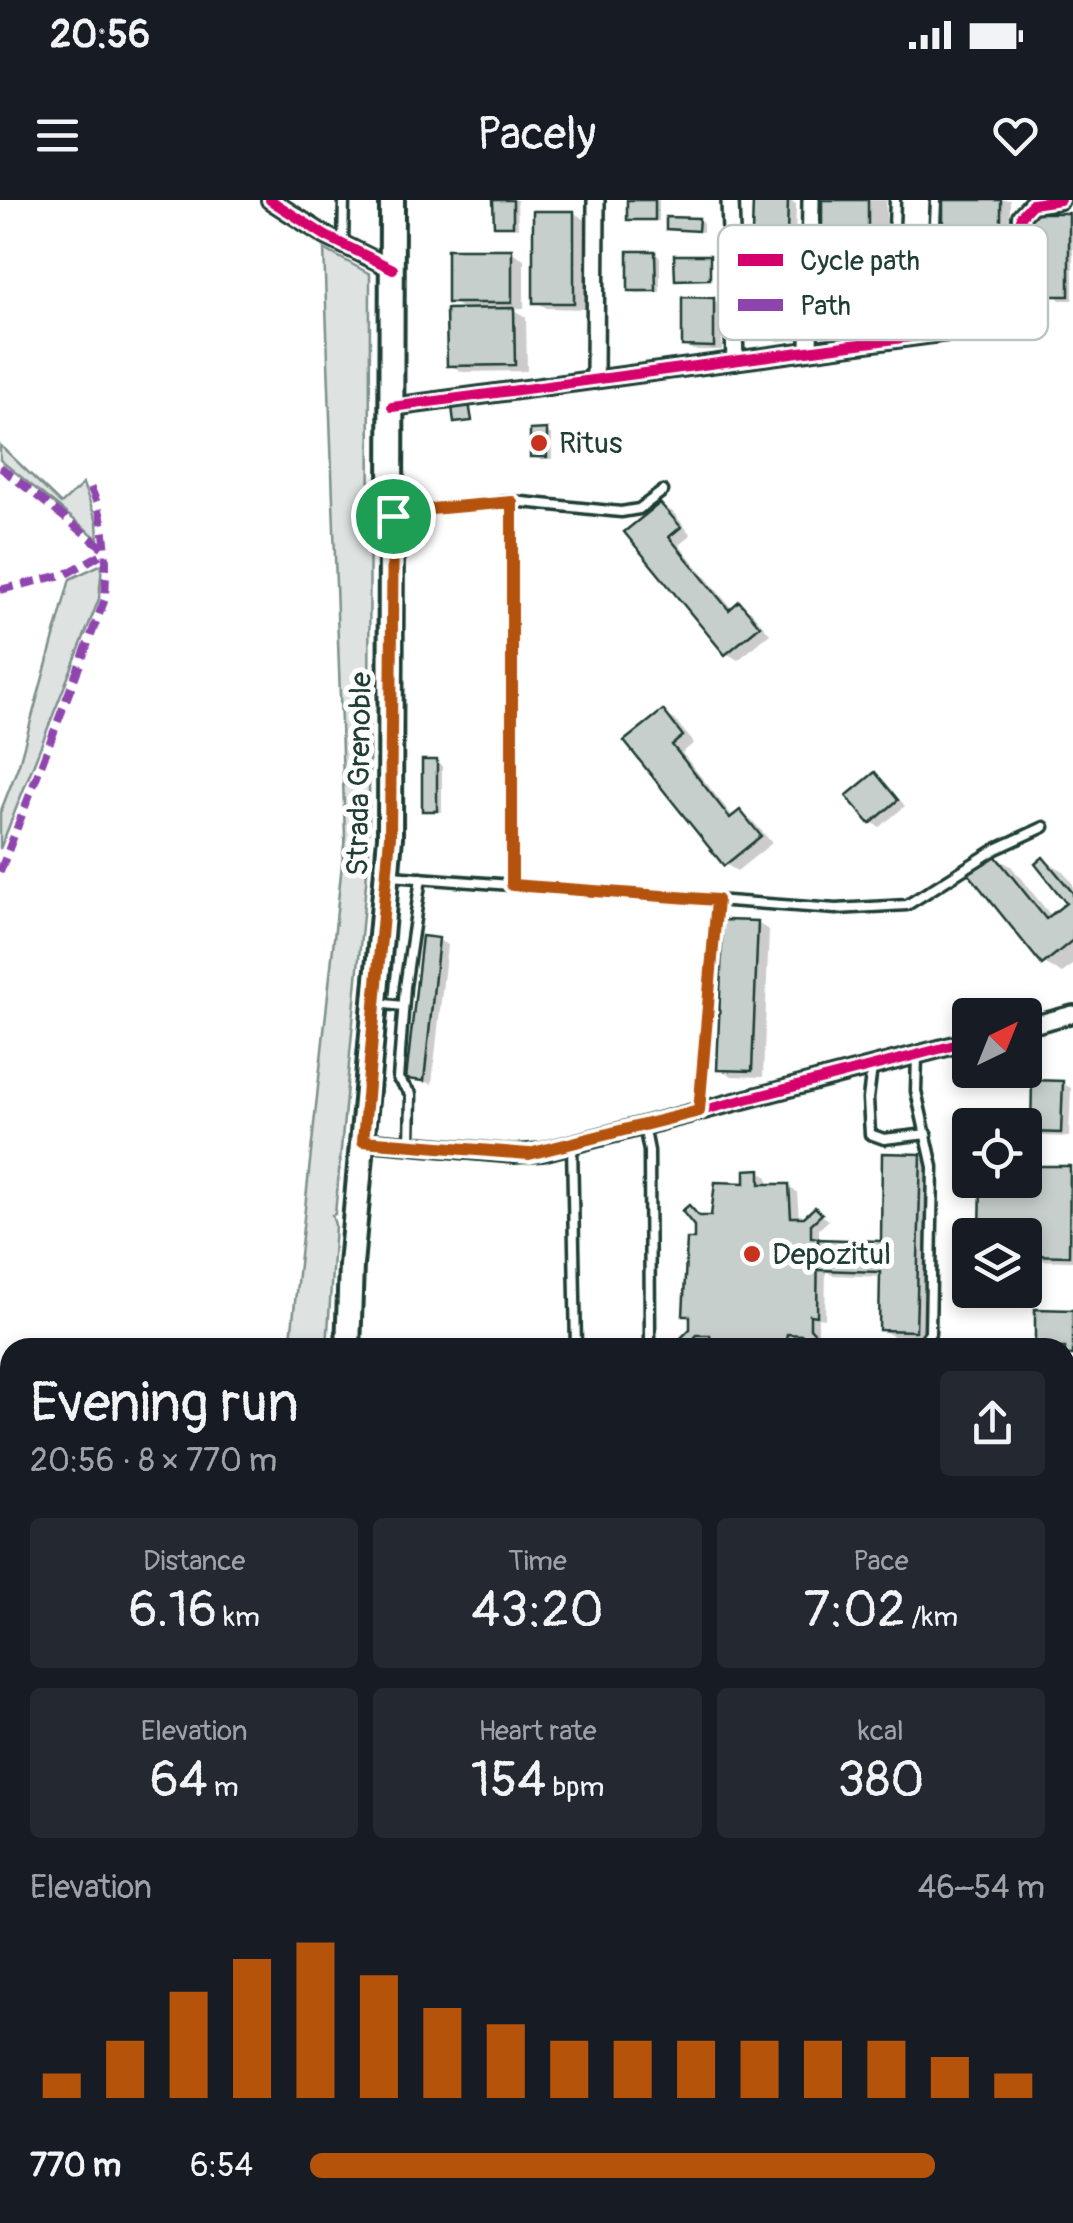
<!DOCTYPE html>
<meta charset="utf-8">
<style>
body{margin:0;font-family:Pangolin,sans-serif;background:#242831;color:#f1f3f6;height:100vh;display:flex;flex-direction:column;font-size:38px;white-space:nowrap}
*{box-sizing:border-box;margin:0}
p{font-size:32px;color:#9ea1a6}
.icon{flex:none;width:55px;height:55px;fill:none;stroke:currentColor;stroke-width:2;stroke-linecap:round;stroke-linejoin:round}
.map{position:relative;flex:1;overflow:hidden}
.drawer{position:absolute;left:0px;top:1138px;width:1075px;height:888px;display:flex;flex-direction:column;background:#171b24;border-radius:30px 30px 0 0;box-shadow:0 5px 15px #0003}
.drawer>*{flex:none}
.needle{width:65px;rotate:43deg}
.fabs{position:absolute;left:952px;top:798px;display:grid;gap:20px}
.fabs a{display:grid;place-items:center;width:90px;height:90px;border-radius:10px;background:#171b24;box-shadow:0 5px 15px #0003;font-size:50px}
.pin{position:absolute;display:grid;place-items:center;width:85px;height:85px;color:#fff;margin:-42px;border:5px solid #fff;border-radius:50%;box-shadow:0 2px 10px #0007}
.round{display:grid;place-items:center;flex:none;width:105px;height:105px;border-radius:10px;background:#242831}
.summary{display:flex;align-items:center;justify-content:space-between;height:170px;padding:0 30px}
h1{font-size:55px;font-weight:600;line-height:75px}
.figures{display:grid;grid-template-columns:repeat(3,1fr);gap:15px;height:170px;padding:10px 30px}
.figures div{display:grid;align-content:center;border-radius:10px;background:#242831;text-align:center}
.figures b{font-size:50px;font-weight:600}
.figures small{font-size:28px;font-weight:400}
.figures p{font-size:28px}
.chart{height:280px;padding:20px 30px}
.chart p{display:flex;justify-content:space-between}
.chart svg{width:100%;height:180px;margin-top:10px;stroke:#b45309;stroke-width:6}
ul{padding:0 30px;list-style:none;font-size:32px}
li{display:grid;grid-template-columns:160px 120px 1fr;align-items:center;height:75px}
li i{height:25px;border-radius:12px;background:#b45309}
.status{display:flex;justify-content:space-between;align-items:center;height:70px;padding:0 50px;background:#171b24;direction:ltr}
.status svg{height:28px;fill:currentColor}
header{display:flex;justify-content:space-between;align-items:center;height:130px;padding:0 30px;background:#171b24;font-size:45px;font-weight:600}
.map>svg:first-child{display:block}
.green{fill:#dee3e2;stroke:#7e908b;stroke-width:2.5}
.shadow{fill:#0003}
.building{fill:#c7cfcc;stroke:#1f3d34;stroke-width:2.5}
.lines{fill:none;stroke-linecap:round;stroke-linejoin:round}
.lane-casing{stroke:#1f3d34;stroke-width:15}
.street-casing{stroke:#1f3d34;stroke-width:22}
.primary-casing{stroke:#1f3d34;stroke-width:30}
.path{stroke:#1f3d34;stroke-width:2.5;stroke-dasharray:10 8;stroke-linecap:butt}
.lane{stroke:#fff;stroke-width:8}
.street{stroke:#fff;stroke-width:15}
.primary{stroke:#fff;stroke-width:22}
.quiet{stroke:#8e44ad;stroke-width:8;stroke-dasharray:15 8;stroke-linecap:butt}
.cycleway-casing{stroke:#fff;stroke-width:16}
.cycleway{stroke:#d6006c;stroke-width:10}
.route-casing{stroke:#fff;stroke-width:20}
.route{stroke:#b45309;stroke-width:12}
.poi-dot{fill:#c8321e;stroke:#fff;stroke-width:4}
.labels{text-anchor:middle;stroke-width:10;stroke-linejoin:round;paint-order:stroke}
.poi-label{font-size:30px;fill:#1f3d34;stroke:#fff;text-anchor:start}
.street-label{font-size:30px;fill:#1f3d34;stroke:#fff}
.key{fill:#fff;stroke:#bcc5c2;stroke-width:2.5}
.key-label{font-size:28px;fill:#1f3d34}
</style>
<div class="status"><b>20:56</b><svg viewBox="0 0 49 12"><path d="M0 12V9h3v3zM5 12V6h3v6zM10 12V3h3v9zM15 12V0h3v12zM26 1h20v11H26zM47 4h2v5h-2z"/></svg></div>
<header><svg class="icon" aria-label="menu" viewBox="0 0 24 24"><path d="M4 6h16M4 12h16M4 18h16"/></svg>Pacely<svg class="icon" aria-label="heart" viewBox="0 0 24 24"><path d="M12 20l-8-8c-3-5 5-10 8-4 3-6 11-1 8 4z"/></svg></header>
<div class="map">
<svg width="1073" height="2023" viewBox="0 0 1073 2023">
<rect width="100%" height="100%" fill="#fff"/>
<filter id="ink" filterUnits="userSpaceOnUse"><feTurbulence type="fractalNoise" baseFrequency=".01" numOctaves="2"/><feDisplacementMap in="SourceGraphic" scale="20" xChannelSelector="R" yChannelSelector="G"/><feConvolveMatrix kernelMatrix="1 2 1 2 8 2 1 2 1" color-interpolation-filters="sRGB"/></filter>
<g filter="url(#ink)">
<g class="green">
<polygon points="324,49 370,74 369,651 335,1014 332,1015 335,1025 327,1147 290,1148 345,636"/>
<polygon points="0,245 61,304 83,284 97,322 98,339 0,260"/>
<polygon points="102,364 99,399 0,649 0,613 19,564 70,379"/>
<polygon points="0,1787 10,1802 10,1897 0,1895"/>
<polygon points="223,2015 385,2015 386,2023 219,2023"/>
</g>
<g class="shadow">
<polygon points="496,0 517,0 518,28 496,25"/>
<polygon points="630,0 659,0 659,21 635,21 630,18"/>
<polygon points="756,0 789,0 796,4 795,39 764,38 755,33"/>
<polygon points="825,0 886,0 886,48 869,48 869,79 858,79 858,84 843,84 824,73"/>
<polygon points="946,0 1010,0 1009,70 954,69 945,64"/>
<polygon points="574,13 586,20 586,109 547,108 535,101"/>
<polygon points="1068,16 1073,19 1073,100 1060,100 1052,91 1041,91 1032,86"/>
<polygon points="698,20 703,23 703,32 668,28"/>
<polygon points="512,52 524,59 524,108 510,108 526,117 527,171 462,172 450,165 467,111 450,101"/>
<polygon points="655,54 660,57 660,92 636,93 631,90"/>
<polygon points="999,70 1031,89 1032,124 908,141 881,125 908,73 924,82 976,80 999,74"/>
<polygon points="713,100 722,105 722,150 693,150 684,145"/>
<polygon points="792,124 797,127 799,139 778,141 773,138"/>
<polygon points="547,232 552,235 552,259 538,259 532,256"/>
<polygon points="661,306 673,312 691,335 679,345 733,410 739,404 751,411 770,434 738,460 726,453 628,333"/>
<polygon points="663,513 675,520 694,543 682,553 734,618 740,613 752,620 772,643 737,671 725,664 628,541"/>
<polygon points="436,563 442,566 442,612 430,612 424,609"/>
<polygon points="875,575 884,580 905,606 880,627 871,622"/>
<polygon points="993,656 1011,666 1052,717 1069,703 1044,660 1062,670 1073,684 1073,765 1062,773 1044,763"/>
<polygon points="757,723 769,730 763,877 732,876 719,869"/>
<polygon points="439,740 447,745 432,884 409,877"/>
<polygon points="1062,883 1071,888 1069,937 1042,936 1033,931"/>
<polygon points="920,957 932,964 928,1137 893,1136 881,1129 882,1077 832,1075 826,1071 825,1119 818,1118 818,1135 827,1145 825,1148 809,1138 796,1138 795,1148 715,1148 713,1139 707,1139 698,1148 689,1143 693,1118 686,1114 697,1025 690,1008 703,1019 713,1019 759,972 768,977 768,986 788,987 797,992 799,1019 805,1020 815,1011 829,1020 819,1029 819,1042 883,1044"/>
<polygon points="1025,968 1073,971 1073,1061 1025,1060 1025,1035 983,1035 983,980 1025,980"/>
<polygon points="1073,1243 1073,1269 1065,1279 1065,1245 1069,1248"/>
<polygon points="1070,1445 1073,1465 1065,1465 1065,1448"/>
<polygon points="0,1577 10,1583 10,1708 0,1712"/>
<polygon points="155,2015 194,2015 190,2023 149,2023"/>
<polygon points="520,2015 582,2015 581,2023 519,2023"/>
<polygon points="1001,2015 1045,2015 1047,2023 1002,2023"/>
</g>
<g class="building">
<polygon points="493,0 513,0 513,26 494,26"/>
<rect x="627" y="0" width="28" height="20"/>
<polygon points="753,0 788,0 787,36 752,34"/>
<polygon points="822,0 868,0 868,39 822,38"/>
<rect x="943" y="0" width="58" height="66"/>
<rect x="533" y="11" width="41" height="92"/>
<polygon points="1030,13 1069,13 1069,96 1049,96 1049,88 1030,88"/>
<polygon points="666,17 699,18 698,31 666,29"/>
<rect x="447" y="49" width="65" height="54"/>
<polygon points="628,51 655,51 656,91 628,91"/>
<polygon points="674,55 710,55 710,79 675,80"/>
<polygon points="682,97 714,98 714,147 682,146"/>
<polygon points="514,108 515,165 447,166 446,109"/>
<polygon points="469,203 472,221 454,223 452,206"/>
<polygon points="547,229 547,257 530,257 530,230"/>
<polygon points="660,303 681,327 669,337 729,410 739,401 760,426 725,455 624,332"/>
<polygon points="663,510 683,536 672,545 730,618 740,610 761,636 724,666 624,541"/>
<rect x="422" y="560" width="15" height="51"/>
<polygon points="875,572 898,600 870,624 846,596"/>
<polygon points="993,653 1046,719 1066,703 1035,664 1043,657 1073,693 1073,740 1042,765 968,673"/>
<polygon points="723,720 758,721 752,871 717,870"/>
<polygon points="422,736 439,738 424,881 406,879"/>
<polygon points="1032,880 1063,881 1061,933 1031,932"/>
<polygon points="882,953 921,954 916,1131 879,1130 880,1072 818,1070 818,1039 881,1041"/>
<polygon points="1025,966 1070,966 1069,1056 1025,1055 1025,1035 980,1035 981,980 1025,980"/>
<polygon points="760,969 760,984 789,984 791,1017 804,1017 815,1007 822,1014 811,1024 811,1037 818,1038 817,1116 810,1115 810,1128 820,1139 813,1146 802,1135 787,1134 784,1148 712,1148 710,1135 697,1135 688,1145 681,1138 690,1129 690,1116 683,1116 687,1039 694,1039 694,1026 682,1011 689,1005 699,1016 711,1016 715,982 745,983 745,970"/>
<polygon points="1035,1109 1073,1110 1073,1155 1065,1155 1065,1148 1035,1148"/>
<polygon points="1073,1546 1073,1663 1065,1629 1065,1548"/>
<polygon points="0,1587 10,1615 10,1640 0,1644"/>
<polygon points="35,2015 65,2015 64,2020 69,2022 73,2015 89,2016 85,2023 31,2023"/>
<polygon points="153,2015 188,2015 183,2023 145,2023"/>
<polygon points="517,2015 554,2015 553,2023 516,2023"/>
</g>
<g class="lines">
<g class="lane-casing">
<g id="lane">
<polyline points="343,44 344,0"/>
<polyline points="893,54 895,0"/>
<polyline points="864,143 869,61 877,54 931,53 934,47 936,0"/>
<polyline points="393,316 408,311 512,301 621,312 639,309 663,291"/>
<polyline points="391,676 836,709 907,705 996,649 1044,627"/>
<polyline points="512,685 512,301"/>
<polyline points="376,803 403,806"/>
<polyline points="872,867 868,899 870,934 884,939 927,934"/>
<polyline points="699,911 717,700"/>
<polyline points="644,926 649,951 650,1139 653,1148"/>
<polyline points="572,944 576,1148"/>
<polyline points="410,946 411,894 398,879 405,787 421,678"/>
<polyline points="910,1148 924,1141 930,1133 933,967 916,891 917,855"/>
<polyline points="0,1403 10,1403"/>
<polyline points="1065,1502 1073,1500"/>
<polyline points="0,1706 10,1703"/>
<polyline points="1065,1724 1073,1724"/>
<polyline points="1073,1811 1067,1818 1073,1851"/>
<polyline points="588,2015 589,2023"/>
<polyline points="964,2015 971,2023"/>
<polyline points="1052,2015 1056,2023"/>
</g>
</g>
<g class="street-casing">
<g id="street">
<polyline points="270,0 326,36 393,69"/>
<polyline points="730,0 735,161"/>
<polyline points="809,151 811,0"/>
<polyline points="595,180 596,0"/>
<polyline points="392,207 1022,122 1021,16 1032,4 1060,0"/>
<polyline points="1025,827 1073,814"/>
<polyline points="363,941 514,954 542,952 970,841"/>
<polyline points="1065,1475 1073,1474"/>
<polyline points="210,2023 213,2015"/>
</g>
</g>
<g class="primary-casing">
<g id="primary">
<polyline points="348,1148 351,1065 390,637 392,0"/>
<polyline points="406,2015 407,2023"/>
</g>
</g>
<g class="path">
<polyline points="0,1653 10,1650"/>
<polyline points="266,2023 270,2015"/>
<polyline points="735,2023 770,2015"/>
</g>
<use href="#lane" class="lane"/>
<use href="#street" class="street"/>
<use href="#primary" class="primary"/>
<g class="quiet">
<polyline points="0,267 107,351"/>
<polyline points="0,390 66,374 107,351"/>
<path d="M0,672L105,399C107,357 108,319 87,281"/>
<polyline points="0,1380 9,1384"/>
<polyline points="210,2023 213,2015"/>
</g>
<g class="cycleway-casing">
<g id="cycleway">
<polyline points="270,0 326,36 393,69"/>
<polyline points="392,207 1022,122 1021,16 1032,4 1060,0"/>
<polyline points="363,941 514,954 542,952 970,841"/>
</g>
</g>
<use href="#cycleway" class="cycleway"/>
</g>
</g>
<g class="lines" filter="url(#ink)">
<g class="route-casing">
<polygon id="route" points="512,302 512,685 717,700 699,911 529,954 363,941 390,636 393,316 408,311"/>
</g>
<use href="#route" class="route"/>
</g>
<g class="poi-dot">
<circle cx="539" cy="243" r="10"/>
<circle cx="752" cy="1054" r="10"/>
</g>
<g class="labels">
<g class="poi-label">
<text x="559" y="253">Ritus</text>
<text x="772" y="1064">Depozitul</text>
</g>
<g class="street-label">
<text transform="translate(359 574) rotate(-89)" y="10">Strada Grenoble</text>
</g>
</g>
<rect x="718" y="25" width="330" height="115" rx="15" class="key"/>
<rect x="738" y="54" width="45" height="12" fill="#d6006c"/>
<rect x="738" y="99" width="45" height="12" fill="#8e44ad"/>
<g class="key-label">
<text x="800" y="70">Cycle path</text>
<text x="800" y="115">Path</text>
</g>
</svg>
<div class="fabs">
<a><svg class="needle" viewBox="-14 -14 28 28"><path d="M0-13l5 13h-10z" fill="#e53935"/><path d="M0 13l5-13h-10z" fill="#9ea1a6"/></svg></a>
<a><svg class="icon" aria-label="locate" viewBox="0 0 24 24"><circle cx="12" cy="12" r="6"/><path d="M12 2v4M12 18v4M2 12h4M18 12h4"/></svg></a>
<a><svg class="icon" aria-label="layers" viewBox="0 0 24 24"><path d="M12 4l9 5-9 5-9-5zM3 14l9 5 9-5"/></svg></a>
</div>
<div class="pin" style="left:393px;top:316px;background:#1e9e55"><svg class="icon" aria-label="arrive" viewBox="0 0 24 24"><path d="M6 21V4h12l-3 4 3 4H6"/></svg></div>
<section class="drawer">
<div class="summary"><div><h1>Evening run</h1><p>20:56 · 8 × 770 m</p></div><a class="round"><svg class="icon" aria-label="share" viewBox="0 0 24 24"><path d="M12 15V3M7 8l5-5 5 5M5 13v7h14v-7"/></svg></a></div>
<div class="figures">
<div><p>Distance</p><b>6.16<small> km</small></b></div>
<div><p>Time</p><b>43:20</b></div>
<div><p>Pace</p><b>7:02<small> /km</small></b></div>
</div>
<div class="figures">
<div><p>Elevation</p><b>64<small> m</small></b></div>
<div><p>Heart rate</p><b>154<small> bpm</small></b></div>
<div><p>kcal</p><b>380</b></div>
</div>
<div class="chart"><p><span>Elevation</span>46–54 m</p>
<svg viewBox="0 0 160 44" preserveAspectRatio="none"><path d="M5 44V38M15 44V30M25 44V18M35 44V10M45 44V6M55 44V14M65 44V22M75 44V26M85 44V30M95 44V30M105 44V30M115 44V30M125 44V30M135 44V30M145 44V34M155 44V38"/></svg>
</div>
<ul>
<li><b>770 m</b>6:54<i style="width:85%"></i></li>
</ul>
</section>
</div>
